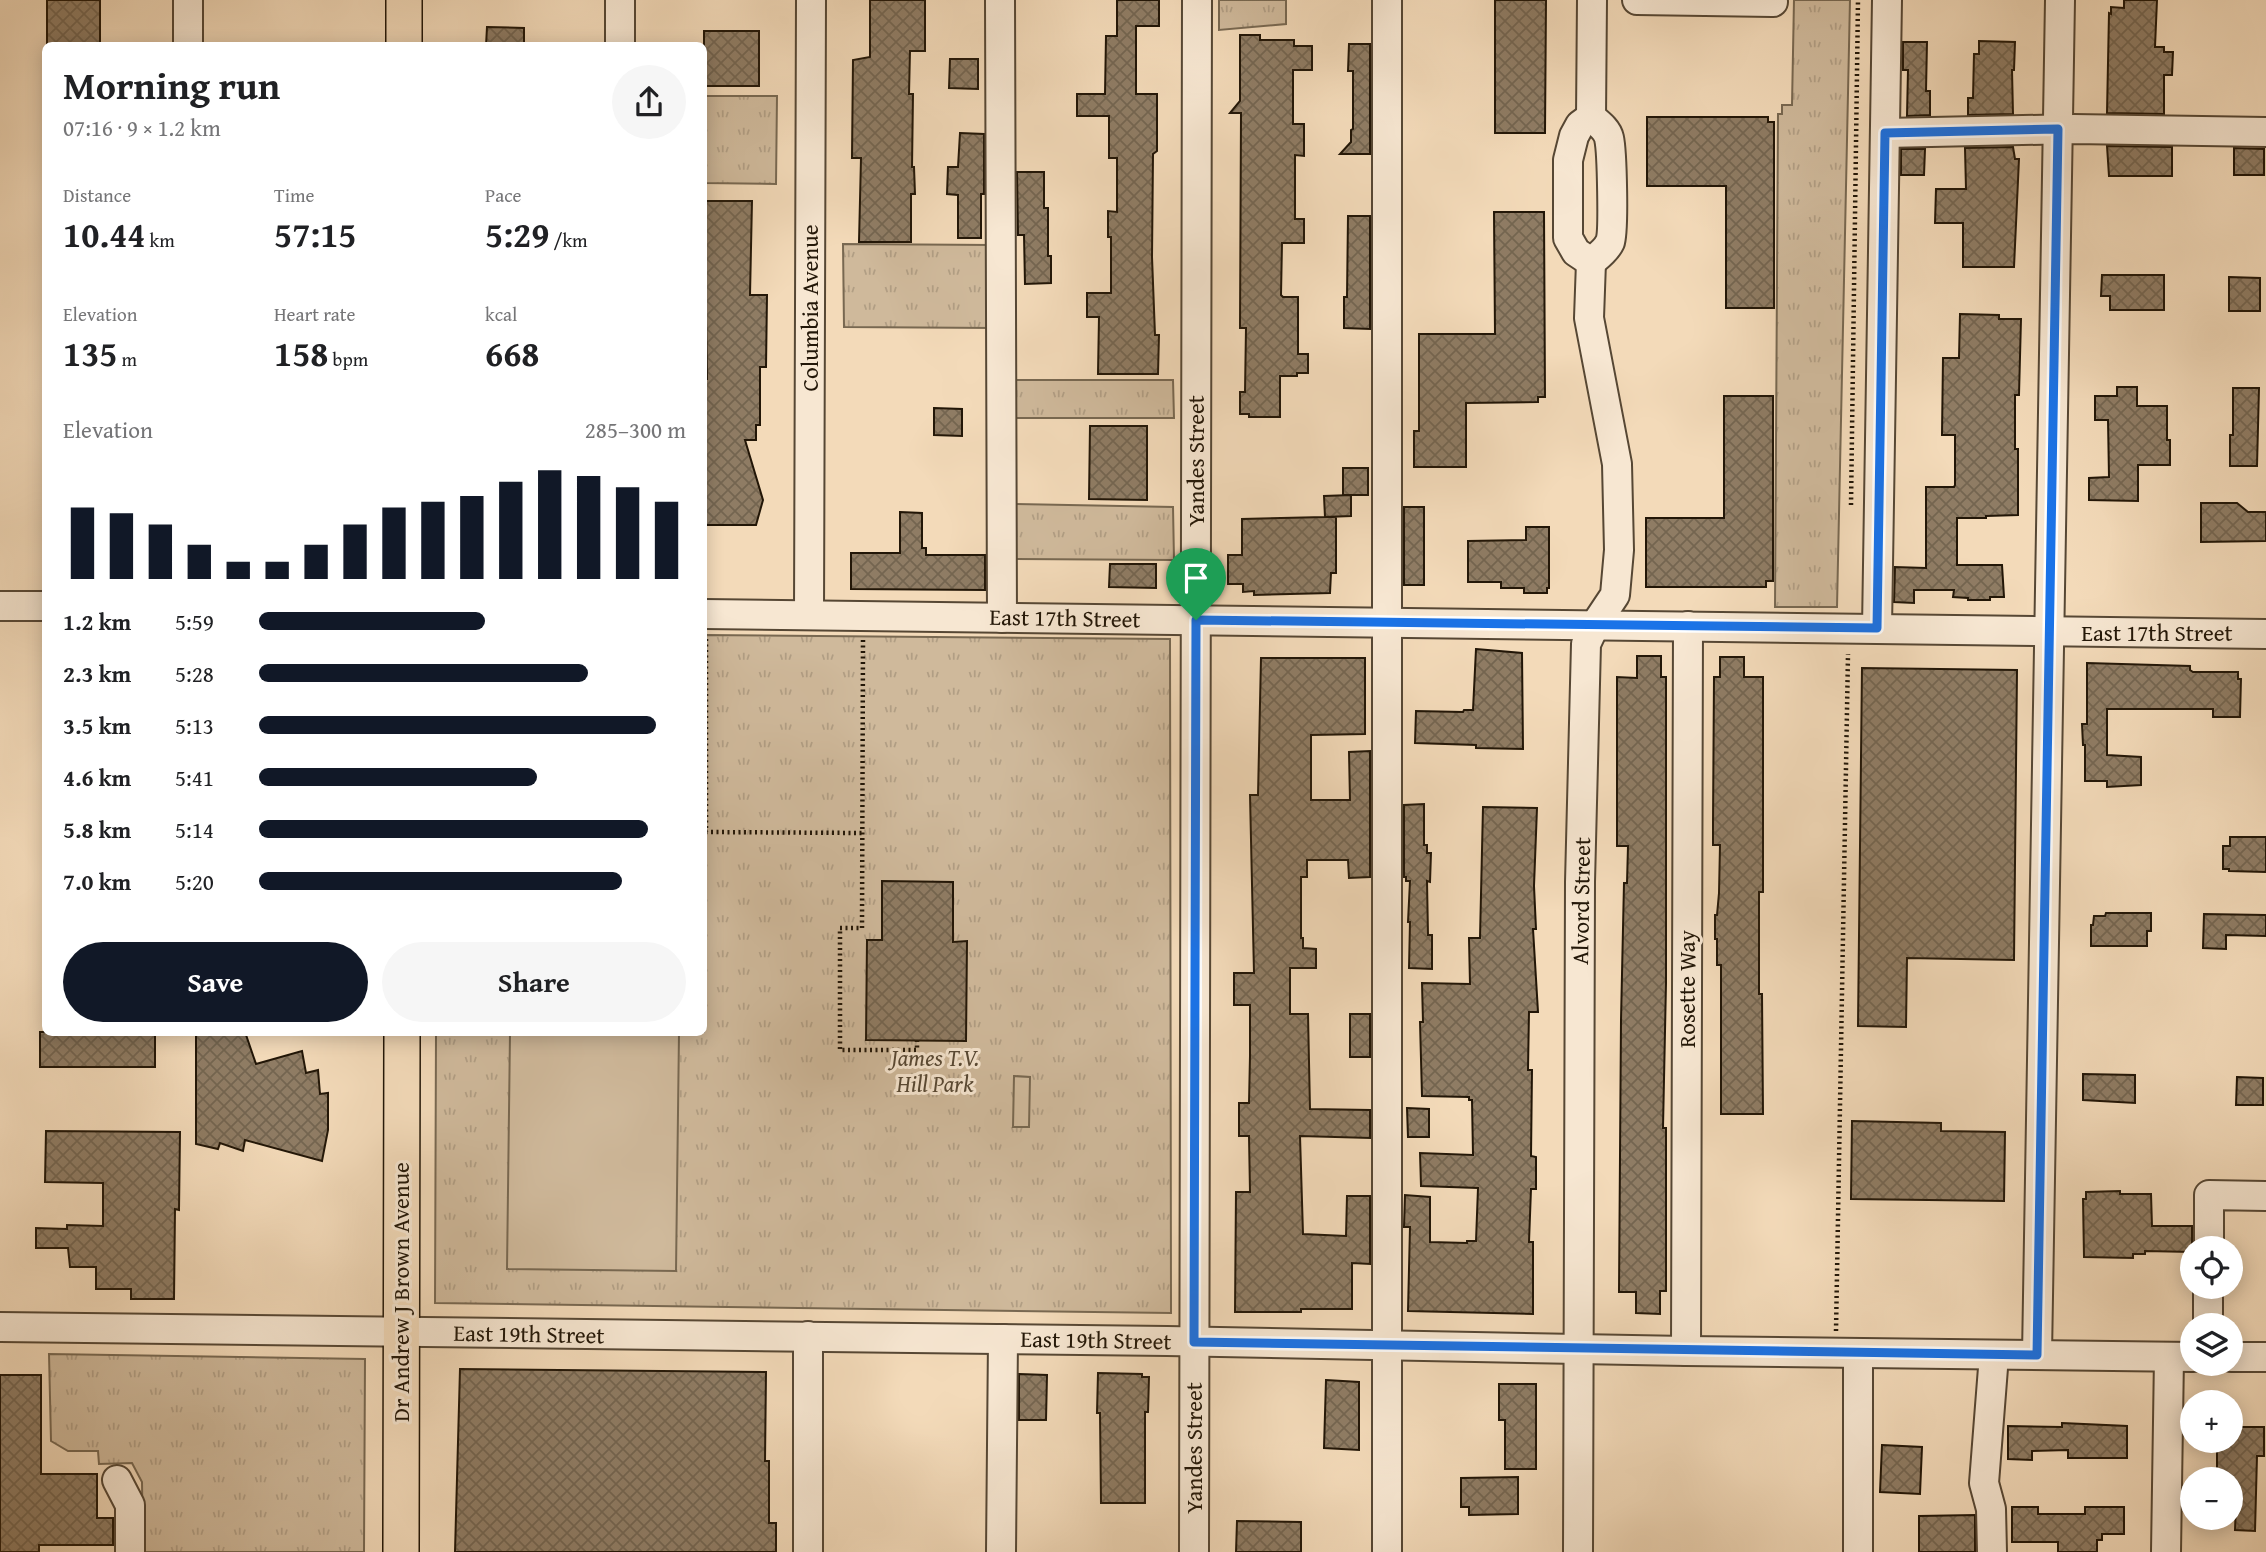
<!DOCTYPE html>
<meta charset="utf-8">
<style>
body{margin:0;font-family:"Gentium Book Plus",serif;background:#f6f6f6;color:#202124;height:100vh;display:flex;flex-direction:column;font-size:26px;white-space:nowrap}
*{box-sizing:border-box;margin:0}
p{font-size:23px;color:#757577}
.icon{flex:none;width:38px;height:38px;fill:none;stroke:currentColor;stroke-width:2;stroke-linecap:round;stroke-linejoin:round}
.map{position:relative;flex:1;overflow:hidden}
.panel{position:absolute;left:42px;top:42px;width:665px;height:994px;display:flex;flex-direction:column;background:#fff;border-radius:10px;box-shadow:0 4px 18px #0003}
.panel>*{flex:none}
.tools{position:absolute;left:2180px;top:1236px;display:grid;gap:14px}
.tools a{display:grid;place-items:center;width:63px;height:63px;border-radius:50%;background:#fff;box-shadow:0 4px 18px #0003;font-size:35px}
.pin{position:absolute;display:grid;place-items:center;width:60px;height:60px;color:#fff;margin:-72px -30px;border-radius:50% 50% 50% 0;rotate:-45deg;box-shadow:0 0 7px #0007}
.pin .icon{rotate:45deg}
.round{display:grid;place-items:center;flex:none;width:74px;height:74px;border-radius:37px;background:#f6f6f6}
.headline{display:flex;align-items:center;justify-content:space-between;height:119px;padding:0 21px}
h1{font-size:38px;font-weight:700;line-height:52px}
.metrics{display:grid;grid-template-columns:repeat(3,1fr);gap:10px;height:119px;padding:7px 21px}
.metrics div{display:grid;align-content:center}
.metrics b{font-size:35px;font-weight:700}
.metrics small{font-size:19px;font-weight:400}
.metrics p{font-size:19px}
.chart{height:196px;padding:14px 21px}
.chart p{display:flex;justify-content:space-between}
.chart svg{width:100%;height:126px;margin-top:7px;stroke:#111827;stroke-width:6}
.cta{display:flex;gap:14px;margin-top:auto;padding:14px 21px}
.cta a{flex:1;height:80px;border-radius:42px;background:#111827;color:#fff;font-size:28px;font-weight:700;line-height:80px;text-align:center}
.cta a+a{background:#f6f6f6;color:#202124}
ul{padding:0 21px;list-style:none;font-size:23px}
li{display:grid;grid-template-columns:112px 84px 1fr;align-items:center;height:52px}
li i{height:18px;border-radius:9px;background:#111827}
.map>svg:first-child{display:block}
.grass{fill:url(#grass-tufts);stroke:#786851;stroke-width:2}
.pitch{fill:#cfb99b;stroke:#786851;stroke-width:2}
.building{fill:url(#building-cross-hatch);stroke:#221607;stroke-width:2}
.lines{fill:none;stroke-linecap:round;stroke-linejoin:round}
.minor-casing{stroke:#564734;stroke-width:32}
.major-casing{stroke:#221607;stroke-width:38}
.path{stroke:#221607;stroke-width:4.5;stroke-dasharray:2 3.5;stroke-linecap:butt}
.minor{stroke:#f7e7d2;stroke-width:28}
.major{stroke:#f3dab9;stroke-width:35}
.route-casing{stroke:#fff;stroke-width:14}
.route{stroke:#1a73e8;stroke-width:9}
.labels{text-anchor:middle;stroke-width:6;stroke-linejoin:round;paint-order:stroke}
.street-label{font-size:23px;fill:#221607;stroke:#f7e7d2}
.park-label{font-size:23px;font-style:italic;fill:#564733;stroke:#f7e7d2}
</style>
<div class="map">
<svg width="2266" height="1552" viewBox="0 0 2266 1552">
<defs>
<pattern id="grass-tufts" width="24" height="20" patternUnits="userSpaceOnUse" patternTransform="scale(1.75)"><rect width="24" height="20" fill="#cfb99b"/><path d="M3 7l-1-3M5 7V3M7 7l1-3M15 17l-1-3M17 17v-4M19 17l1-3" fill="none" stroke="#b19e84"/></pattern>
<pattern id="building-cross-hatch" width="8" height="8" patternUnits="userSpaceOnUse" patternTransform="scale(1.75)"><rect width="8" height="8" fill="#8f7c64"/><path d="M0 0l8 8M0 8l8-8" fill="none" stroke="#746550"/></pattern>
</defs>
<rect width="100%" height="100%" fill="#f3dab9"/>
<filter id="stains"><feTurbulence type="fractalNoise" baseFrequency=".00286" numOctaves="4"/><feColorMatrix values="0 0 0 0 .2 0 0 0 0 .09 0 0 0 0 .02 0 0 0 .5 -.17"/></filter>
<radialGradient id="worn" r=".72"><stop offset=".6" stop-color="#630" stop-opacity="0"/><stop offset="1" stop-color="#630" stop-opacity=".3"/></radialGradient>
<g class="grass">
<polygon points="1219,0 1286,0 1286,24 1219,30"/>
<polygon points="1794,0 1850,0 1837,607 1775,607 1778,114 1782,114 1782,105 1792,105"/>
<polygon points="704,96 777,96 776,184 704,183"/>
<polygon points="843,244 993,245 994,328 844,327"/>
<polygon points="1010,380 1173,380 1174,418 1010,418"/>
<polygon points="1013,504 1173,507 1174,560 1014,559"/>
<polygon points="704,635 1170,639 1171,1313 435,1303 436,1033 704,1032"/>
<polygon points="49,1354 365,1359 364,1552 143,1552 142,1482 132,1463 99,1464 98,1451 68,1451 51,1441"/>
</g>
<g class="pitch">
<polygon points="510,1033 679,1033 676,1271 507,1269"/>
<polygon points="1014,1076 1030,1077 1029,1127 1013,1127"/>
</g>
<g class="building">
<rect x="47" y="0" width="53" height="46"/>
<polygon points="870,0 925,0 925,51 910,51 909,94 913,94 912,167 914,167 915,194 911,194 911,242 859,242 861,158 852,158 853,60 870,57"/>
<polygon points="1117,0 1159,0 1159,26 1136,26 1136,94 1157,94 1157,151 1153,154 1152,257 1155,335 1159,335 1158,374 1098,374 1099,317 1087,317 1087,293 1111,293 1111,237 1108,237 1108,211 1117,212 1117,158 1109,158 1109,116 1077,116 1077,94 1105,94 1106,36 1117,36"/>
<polygon points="1495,0 1546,0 1545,133 1495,133"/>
<polygon points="2124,0 2157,0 2155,47 2164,47 2164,52 2173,52 2172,75 2164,75 2164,114 2107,113 2109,13 2111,14 2111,7 2124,8"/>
<polygon points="487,27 524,28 524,46 486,46"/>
<rect x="704" y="31" width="55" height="55"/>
<polygon points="1240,35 1260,35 1260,40 1294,40 1294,46 1312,46 1312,70 1293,70 1293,124 1304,124 1304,156 1295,155 1295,219 1304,219 1304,243 1282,243 1281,295 1283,297 1298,297 1298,354 1308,354 1308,373 1297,373 1297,376 1280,376 1280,417 1249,417 1249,414 1240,414 1240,392 1245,392 1246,328 1240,328 1241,113 1230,113 1240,101"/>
<polygon points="1979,41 2015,42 2014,70 2012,70 2013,114 1968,115 1968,98 1973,98 1974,54 1979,54"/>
<polygon points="1903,42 1927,42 1926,91 1930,91 1930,115 1907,116 1908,70 1903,70"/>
<polygon points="1349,44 1370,44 1370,154 1340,154 1351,142 1351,130 1353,129 1353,71 1348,71"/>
<polygon points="950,59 978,59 978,89 949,88"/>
<polygon points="1647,117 1768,117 1768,122 1774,122 1774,308 1726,308 1726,186 1647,186"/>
<polygon points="960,133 984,134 984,194 981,194 981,238 958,238 958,195 947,194 948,167 958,167"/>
<polygon points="2107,146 2172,147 2172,176 2109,176"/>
<polygon points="2013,147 2015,159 2019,159 2014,267 1963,267 1963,223 1935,223 1936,189 1966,189 1965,148"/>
<polygon points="2234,148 2264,149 2264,175 2234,175"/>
<polygon points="1901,149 1925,149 1924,175 1901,175"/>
<polygon points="1017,172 1044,172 1044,208 1048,208 1048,256 1051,256 1051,283 1025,284 1024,235 1018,235"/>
<polygon points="704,201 752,201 750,295 767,295 766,367 760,367 760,425 756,425 756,440 745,440 763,500 756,525 704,525 704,379 707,379"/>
<polygon points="1494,212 1544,212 1545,397 1538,397 1538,402 1466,403 1466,467 1414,467 1414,431 1419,431 1419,334 1495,334"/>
<polygon points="1348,216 1370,216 1370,329 1344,328 1344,297 1347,297"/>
<polygon points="2102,275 2164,275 2164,310 2110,310 2110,296 2101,296"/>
<polygon points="2229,277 2260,278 2260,311 2229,311"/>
<polygon points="1960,314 1999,315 1999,319 2021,319 2019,395 2015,395 2015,449 2018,449 2018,515 1986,516 1986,518 1957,518 1957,565 2002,565 2004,597 1990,597 1990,600 1968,600 1968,598 1953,597 1954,590 1914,590 1914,603 1894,602 1895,567 1926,568 1926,487 1954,487 1955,485 1955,435 1942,435 1943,358 1959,358"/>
<polygon points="2117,387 2137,387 2137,406 2167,406 2167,440 2170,440 2170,465 2138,465 2138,501 2089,500 2089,478 2109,477 2108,420 2095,420 2095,396 2117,396"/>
<polygon points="2233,388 2259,388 2257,466 2230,466 2230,435 2233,435"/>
<polygon points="1724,396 1773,396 1773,581 1766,581 1766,587 1646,587 1646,518 1724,518"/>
<polygon points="934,408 962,409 962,436 934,435"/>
<polygon points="1090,426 1147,426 1147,500 1089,499"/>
<rect x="1343" y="468" width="25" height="27"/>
<polygon points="1351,495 1351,516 1325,517 1336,517 1336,573 1331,573 1330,593 1254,595 1254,591 1243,592 1243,584 1228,584 1228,555 1242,555 1242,519 1325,517 1324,496"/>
<polygon points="2201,503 2237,503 2248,512 2266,512 2266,541 2201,542"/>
<rect x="1404" y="507" width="20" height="78"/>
<polygon points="900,512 922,513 922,548 926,548 926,555 985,555 985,590 851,589 851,553 900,553"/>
<polygon points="1526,527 1549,527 1549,588 1547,588 1547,593 1524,593 1524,588 1501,588 1501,582 1468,582 1468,541 1526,540"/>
<polygon points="1110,564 1156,564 1156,588 1109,587"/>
<polygon points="1476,649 1522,653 1523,749 1476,748 1476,745 1415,743 1416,711 1463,712 1464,710 1473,710"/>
<polygon points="1637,656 1661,656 1661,677 1666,677 1666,983 1663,1128 1666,1128 1666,1291 1660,1291 1660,1314 1636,1313 1636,1292 1619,1292 1621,1020 1624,883 1627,883 1628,846 1617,846 1617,677 1637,678"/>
<polygon points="1720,657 1744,657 1744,677 1763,677 1763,892 1759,892 1759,994 1762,994 1763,1114 1721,1114 1721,965 1717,965 1717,939 1715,939 1715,915 1717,915 1719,893 1720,845 1713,845 1713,824 1714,677 1720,677"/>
<polygon points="1261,658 1365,658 1365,734 1311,735 1311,800 1350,800 1349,752 1370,751 1370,877 1349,878 1348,860 1307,860 1307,877 1301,877 1301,938 1303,938 1303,948 1316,949 1316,968 1290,968 1290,1014 1308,1014 1310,1109 1370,1110 1370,1138 1300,1136 1303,1234 1346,1236 1347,1196 1370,1196 1370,1264 1352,1263 1352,1309 1301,1309 1301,1312 1235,1312 1236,1192 1250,1192 1249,1136 1239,1136 1239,1103 1249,1103 1250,1056 1250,1005 1234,1005 1234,973 1254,973 1250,795 1258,795"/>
<polygon points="2087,663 2190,666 2190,670 2193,672 2238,672 2238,679 2241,679 2240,717 2213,717 2213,709 2107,709 2107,755 2141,757 2141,785 2107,787 2107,781 2085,781 2085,745 2083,745 2082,724 2087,724"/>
<polygon points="1862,668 2017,670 2014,960 1907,958 1906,1027 1858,1026"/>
<polygon points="1424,804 1424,845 1427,845 1427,853 1431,853 1430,882 1427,881 1428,935 1432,935 1432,969 1409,968 1410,922 1408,922 1410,881 1406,881 1406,877 1404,877 1404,805"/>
<polygon points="1483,807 1537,808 1534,886 1536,929 1533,929 1538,1012 1529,1012 1528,1070 1532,1070 1531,1156 1536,1157 1536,1189 1531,1189 1529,1242 1533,1242 1533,1314 1408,1311 1410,1227 1404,1227 1405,1195 1430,1197 1430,1242 1467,1243 1467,1241 1476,1241 1478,1188 1421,1186 1420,1153 1473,1155 1472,1100 1469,1100 1469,1097 1422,1096 1420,1022 1423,1022 1422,983 1470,984 1469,938 1480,938"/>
<polygon points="2230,837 2266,837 2266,872 2229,871 2229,869 2223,869 2223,846 2230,846"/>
<polygon points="882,881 953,882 953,942 967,941 966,1041 866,1040 867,940 882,940"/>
<polygon points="2106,913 2151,913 2151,931 2147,931 2147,946 2091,946 2091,925 2093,925 2094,916 2105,916"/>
<polygon points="2204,914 2266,915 2266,936 2226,935 2226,949 2203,948"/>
<rect x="1350" y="1014" width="20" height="43"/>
<rect x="40" y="1032" width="115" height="35"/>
<polygon points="196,1032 245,1032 256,1064 302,1051 306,1073 318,1070 320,1094 328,1093 328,1130 322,1161 245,1140 243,1151 220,1143 218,1149 196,1144"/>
<polygon points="2083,1074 2135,1075 2135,1103 2083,1100"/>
<polygon points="2237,1077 2263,1078 2263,1105 2236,1105"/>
<polygon points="1407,1108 1429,1109 1429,1137 1408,1137"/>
<polygon points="1852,1121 1941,1123 1941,1131 2005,1132 2004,1201 1851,1199"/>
<polygon points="46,1131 180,1132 179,1210 175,1209 174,1299 131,1299 131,1289 96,1289 96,1267 70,1267 68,1248 36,1248 36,1228 67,1229 67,1225 103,1226 103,1183 45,1182"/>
<polygon points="2120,1191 2120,1194 2151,1194 2152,1226 2192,1226 2192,1252 2145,1251 2145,1254 2133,1254 2133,1258 2084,1257 2083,1199 2086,1199 2086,1192"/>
<polygon points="460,1369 766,1372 765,1461 769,1461 769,1523 776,1523 776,1552 455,1552"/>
<polygon points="1098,1373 1142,1374 1142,1377 1149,1377 1148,1412 1145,1412 1145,1503 1101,1503 1100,1413 1097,1413"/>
<polygon points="1019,1374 1047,1375 1046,1420 1019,1420"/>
<polygon points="0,1375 41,1375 41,1474 97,1474 97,1518 113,1518 113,1545 39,1545 39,1552 0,1552"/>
<polygon points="1326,1380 1359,1382 1359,1450 1324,1448"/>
<polygon points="1499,1384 1536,1384 1536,1469 1505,1469 1505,1420 1499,1420"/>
<polygon points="2062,1423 2127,1426 2127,1458 2068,1458 2068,1450 2032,1451 2032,1460 2008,1459 2008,1426 2062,1427"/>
<polygon points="2231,1427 2264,1427 2264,1456 2257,1456 2255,1531 2235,1530 2236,1504 2231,1504 2231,1479 2217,1479 2217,1443 2231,1440"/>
<polygon points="1882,1445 1922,1447 1920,1494 1880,1492"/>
<polygon points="1518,1477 1518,1514 1469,1515 1469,1507 1461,1507 1461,1478"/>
<polygon points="2012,1507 2038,1507 2038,1514 2085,1514 2085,1507 2124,1507 2124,1534 2102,1534 2102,1540 2097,1540 2097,1552 2058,1552 2058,1542 2012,1542"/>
<polygon points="1975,1515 1975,1552 1919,1552 1919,1516"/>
<polygon points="1237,1521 1301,1522 1301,1552 1236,1552"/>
</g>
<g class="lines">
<g class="minor-casing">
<g id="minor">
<polyline points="620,0 620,46"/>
<polyline points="1000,0 1002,618"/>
<polyline points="1387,0 1387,1552"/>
<polyline points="1637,0 1773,2"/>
<polyline points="188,46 188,0"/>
<polyline points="1591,117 1592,0"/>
<polyline points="1885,133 2074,129 2266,132"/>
<polyline points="1591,262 1576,252 1568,238 1568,160 1574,136 1580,125 1591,117"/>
<path d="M1591,262C1597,257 1606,251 1610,242C1614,232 1612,151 1609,138C1607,129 1598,123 1591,117"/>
<polyline points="0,606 46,606"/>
<polyline points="704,614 2266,634"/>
<polyline points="809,615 811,0"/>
<polyline points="1877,628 1887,0"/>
<polyline points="2209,1248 2209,1195 2266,1196"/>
<polyline points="2208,1325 2208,1286"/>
<polyline points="0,1327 1167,1341 1686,1351 2193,1357"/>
<polyline points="808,1336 808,1552"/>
<polyline points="1686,1351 1688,626"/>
<polyline points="1858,1354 1858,1552"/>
<polyline points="2037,1355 2060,0"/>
<polyline points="2231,1357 2266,1357"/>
<polyline points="117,1480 130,1505 130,1552"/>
<polyline points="1001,1552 1003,1339"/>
<polyline points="1194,1552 1197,0"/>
<polyline points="1578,1552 1580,882 1586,644 1595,625 1615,595 1619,550 1617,464 1589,318 1591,262"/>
<polyline points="1992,1552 1991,1509 1984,1483 1994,1355"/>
<polyline points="2166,1552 2169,1357"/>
</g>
</g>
<g class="major-casing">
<g id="major">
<polyline points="404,46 404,0"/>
<polyline points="401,1552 402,1032"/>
</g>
</g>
<g class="path">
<polyline points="1851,505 1858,0"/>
<polyline points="706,639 706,832 862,833"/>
<polyline points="863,640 862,928 840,928 840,1050 917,1050 917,1041"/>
<polyline points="1836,1331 1848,654"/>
</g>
<use href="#minor" class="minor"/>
<use href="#major" class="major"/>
</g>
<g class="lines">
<g class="route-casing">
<polygon id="route" points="2058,129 2037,1355 1194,1342 1196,620 1877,628 1885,133"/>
</g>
<use href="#route" class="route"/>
</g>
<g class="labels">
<g class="street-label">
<text transform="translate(810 308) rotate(-90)" y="8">Columbia Avenue</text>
<text transform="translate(1196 461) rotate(-90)" y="8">Yandes Street</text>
<text transform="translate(1065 618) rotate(1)" y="8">East 17th Street</text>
<text x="2157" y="641">East 17th Street</text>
<text transform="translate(1581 901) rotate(-89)" y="8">Alvord Street</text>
<text transform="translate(1687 989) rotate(-90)" y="8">Rosette Way</text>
<text transform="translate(401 1292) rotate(-90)" y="8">Dr Andrew J Brown Avenue</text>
<text transform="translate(529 1334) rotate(1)" y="8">East 19th Street</text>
<text transform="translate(1096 1340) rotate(1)" y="8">East 19th Street</text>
<text transform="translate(1194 1448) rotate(-90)" y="8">Yandes Street</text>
</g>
<g class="park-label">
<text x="935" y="1066">James T.V.<tspan x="935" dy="26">Hill Park</tspan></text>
</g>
</g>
<rect width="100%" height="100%" filter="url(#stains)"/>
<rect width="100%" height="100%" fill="url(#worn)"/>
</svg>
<div class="tools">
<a><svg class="icon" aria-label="locate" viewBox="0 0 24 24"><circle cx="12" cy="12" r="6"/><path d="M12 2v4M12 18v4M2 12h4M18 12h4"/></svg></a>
<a><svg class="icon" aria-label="layers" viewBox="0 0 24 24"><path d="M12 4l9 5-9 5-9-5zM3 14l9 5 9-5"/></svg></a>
<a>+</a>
<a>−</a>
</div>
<div class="pin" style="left:1196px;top:620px;background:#1e9e55"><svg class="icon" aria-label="arrive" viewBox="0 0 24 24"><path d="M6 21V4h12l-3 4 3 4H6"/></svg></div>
<section class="panel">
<div class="headline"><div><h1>Morning run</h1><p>07:16 · 9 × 1.2 km</p></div><a class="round"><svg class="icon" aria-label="share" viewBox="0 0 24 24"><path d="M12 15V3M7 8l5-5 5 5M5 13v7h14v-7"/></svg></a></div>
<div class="metrics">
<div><p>Distance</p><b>10.44<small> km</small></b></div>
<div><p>Time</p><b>57:15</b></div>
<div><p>Pace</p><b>5:29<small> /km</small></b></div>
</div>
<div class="metrics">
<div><p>Elevation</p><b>135<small> m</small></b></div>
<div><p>Heart rate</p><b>158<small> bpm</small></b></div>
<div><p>kcal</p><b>668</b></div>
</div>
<div class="chart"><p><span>Elevation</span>285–300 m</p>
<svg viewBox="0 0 160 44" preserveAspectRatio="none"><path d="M5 44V19M15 44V21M25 44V25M35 44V32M45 44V38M55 44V38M65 44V32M75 44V25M85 44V19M95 44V17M105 44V15M115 44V10M125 44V6M135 44V8M145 44V12M155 44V17"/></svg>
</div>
<ul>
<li><b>1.2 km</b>5:59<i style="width:53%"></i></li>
<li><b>2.3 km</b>5:28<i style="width:77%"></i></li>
<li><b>3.5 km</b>5:13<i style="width:93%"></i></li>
<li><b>4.6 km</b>5:41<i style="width:65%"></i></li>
<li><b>5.8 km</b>5:14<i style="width:91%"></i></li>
<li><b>7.0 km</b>5:20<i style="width:85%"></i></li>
</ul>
<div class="cta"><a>Save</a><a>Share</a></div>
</section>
</div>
